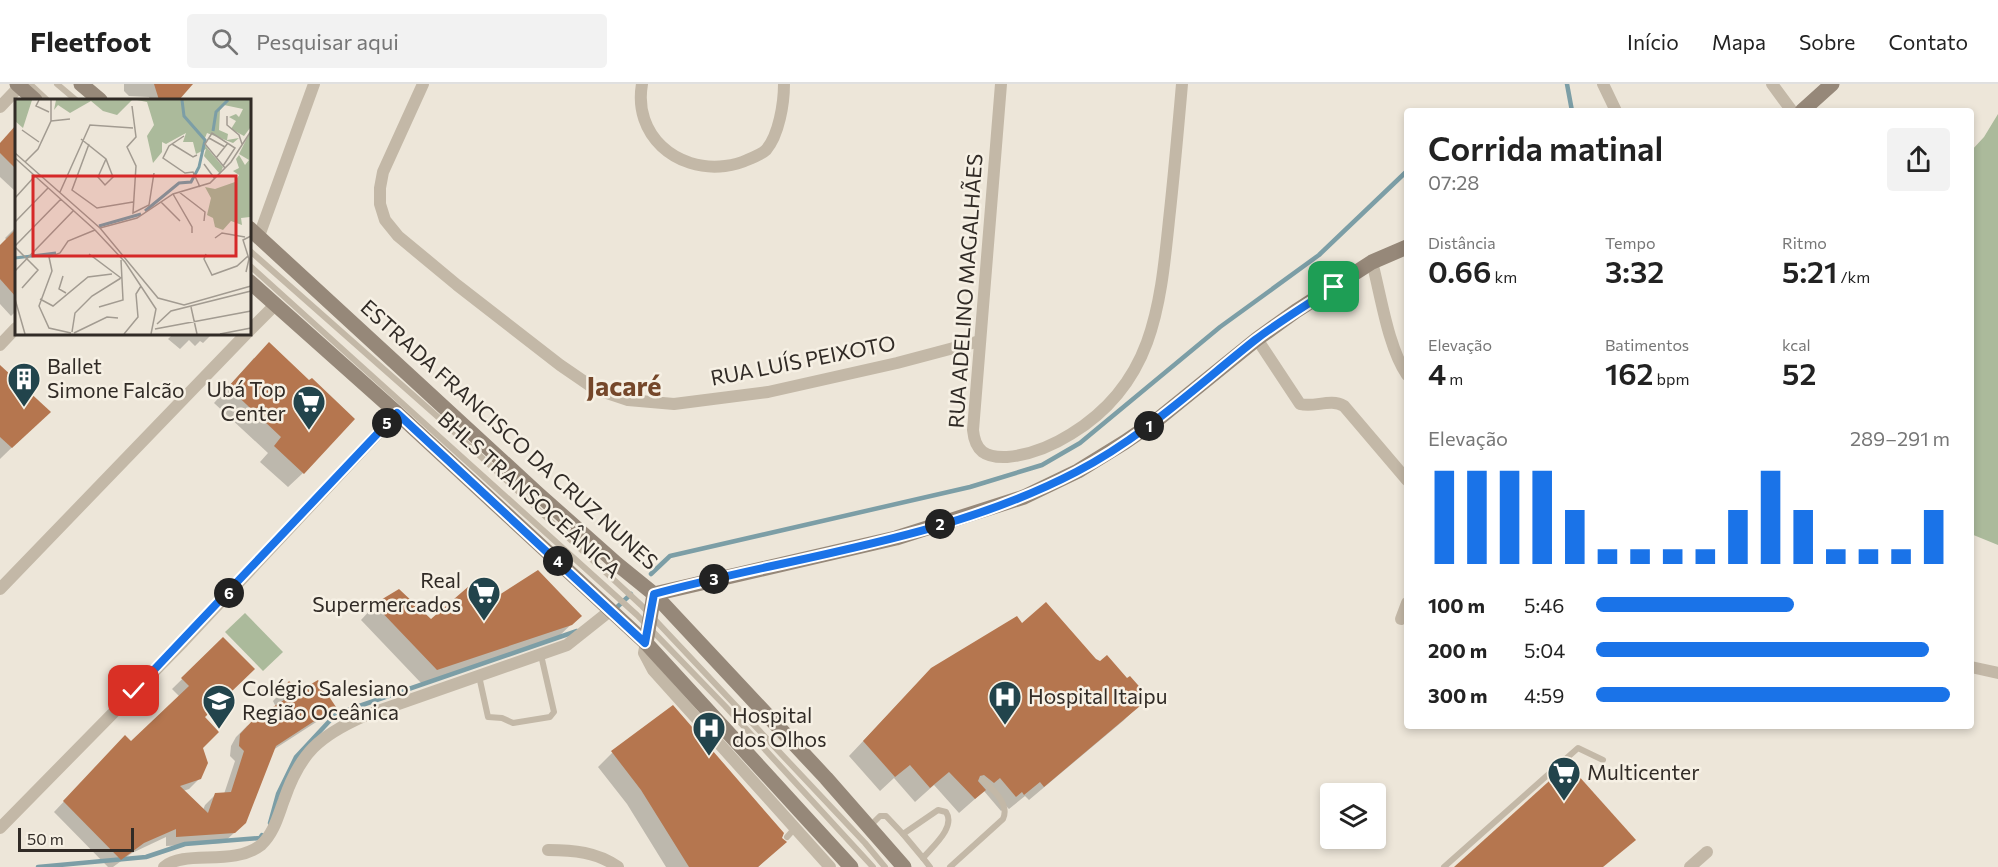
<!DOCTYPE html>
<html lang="pt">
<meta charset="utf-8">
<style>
body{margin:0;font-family:Commissioner,sans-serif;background:#f2f2f2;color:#222;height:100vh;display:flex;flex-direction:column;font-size:22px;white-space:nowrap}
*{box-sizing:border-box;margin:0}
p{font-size:20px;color:#767676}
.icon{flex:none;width:33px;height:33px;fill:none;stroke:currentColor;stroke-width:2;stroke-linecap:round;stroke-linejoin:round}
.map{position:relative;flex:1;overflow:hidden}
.details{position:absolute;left:1404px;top:24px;width:570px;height:621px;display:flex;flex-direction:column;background:#fff;border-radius:6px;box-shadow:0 3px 9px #0003}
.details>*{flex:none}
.buttons{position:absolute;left:1320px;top:699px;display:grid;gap:12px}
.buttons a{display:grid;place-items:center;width:66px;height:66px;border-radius:6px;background:#fff;box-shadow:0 3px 9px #0003;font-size:30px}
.scale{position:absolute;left:18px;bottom:15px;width:116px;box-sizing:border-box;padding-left:6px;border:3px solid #312b26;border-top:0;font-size:16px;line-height:21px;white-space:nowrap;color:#312b26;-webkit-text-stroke:4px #f6f0e4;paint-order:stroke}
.pin{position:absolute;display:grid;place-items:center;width:51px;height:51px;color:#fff;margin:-26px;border-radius:12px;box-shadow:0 3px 9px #0006}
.km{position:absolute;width:30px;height:30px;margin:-15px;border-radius:50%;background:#222;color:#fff;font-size:16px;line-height:30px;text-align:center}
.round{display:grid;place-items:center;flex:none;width:63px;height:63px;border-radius:6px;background:#f2f2f2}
.head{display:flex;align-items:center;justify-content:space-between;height:102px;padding:0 24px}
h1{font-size:33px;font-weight:600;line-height:45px}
.metrics{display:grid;grid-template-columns:repeat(3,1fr);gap:9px;height:102px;padding:6px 24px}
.metrics div{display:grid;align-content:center}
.metrics b{font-size:30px;font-weight:600}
.metrics small{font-size:16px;font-weight:400}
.metrics p{font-size:16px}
.chart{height:168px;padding:12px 24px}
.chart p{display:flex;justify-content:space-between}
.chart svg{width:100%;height:108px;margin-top:6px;stroke:#1a73e8;stroke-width:6}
ul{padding:0 24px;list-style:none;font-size:20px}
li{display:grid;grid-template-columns:96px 72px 1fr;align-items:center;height:45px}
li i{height:15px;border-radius:8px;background:#1a73e8}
header{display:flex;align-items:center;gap:36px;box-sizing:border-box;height:84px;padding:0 30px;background:#fff;border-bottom:2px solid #e0e0e0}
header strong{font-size:28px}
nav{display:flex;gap:33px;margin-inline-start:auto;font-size:21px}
.search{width:420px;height:54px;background:#f2f2f2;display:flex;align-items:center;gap:15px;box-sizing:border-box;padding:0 21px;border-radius:6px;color:#767676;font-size:22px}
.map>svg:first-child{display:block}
.green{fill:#abba9b}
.shadow{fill:#0003}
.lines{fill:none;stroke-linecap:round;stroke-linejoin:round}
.stream{stroke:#7c9ea6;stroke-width:4.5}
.building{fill:#b5764f}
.lane{stroke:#c3b8a7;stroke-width:6}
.street{stroke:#c3b8a7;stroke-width:12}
.secondary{stroke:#968879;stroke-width:15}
.route-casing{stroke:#fff;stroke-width:12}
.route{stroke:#1a73e8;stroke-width:8}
.labels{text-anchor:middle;stroke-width:5;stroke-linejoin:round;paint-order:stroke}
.street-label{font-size:21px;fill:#312b26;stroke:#f6f0e4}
.poi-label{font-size:21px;fill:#312b26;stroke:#f6f0e4;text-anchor:start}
.district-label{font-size:27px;font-weight:bold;fill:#75472a;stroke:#f6f0e4}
.inset-river{fill:none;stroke:#7c9ea6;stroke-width:3}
.inset-road{fill:none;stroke:#a29b91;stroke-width:1.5}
.view{fill:#d62828;fill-opacity:0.15;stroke:#d62828;stroke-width:3}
.inset-edge{fill:none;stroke:#312b26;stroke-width:3}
</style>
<header>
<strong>Fleetfoot</strong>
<div class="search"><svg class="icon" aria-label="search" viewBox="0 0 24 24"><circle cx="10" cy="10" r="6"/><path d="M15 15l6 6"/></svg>Pesquisar aqui</div>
<nav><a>Início</a><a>Mapa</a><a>Sobre</a><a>Contato</a></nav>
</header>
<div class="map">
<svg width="1998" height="783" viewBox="0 0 1998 783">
<rect width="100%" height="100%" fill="#ede6d9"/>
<g class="green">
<polygon points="1998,30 1998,461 1971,450 1971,67 1984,53"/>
<polygon points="245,529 283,568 263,587 225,548"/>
</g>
<g class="shadow">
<polygon points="124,0 191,0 177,16 150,16 149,13 129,12 124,7"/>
<polygon points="14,46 16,48 16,108 0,93 0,60"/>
<polygon points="16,143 16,227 11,232 0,220 0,163 7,156 5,154"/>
<polygon points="174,249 213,249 203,259 200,257 195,262 189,256 180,265 168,255"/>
<polygon points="254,274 303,389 288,403 260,378 268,369 214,319"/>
<polygon points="0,283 34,342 0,375"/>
<polygon points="375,521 431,537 485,522 580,532 556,555 422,600 361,536"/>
<polygon points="1022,541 1138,622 1123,637 1029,716 1025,712 1009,725 1006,722 1001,727 984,707 959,729 934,701 915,718 894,694 880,707 849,672 916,601"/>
<polygon points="223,555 203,633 200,694 189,705 183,707 203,726 205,721 216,710 224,710 235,677 230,672 231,662 236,653 247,642 276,623 273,617 289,600 299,609 334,623 324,633 273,666 245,739 223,759 166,762 166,753 132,769 113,783 108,783 54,728 115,663 131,660 180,613 172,605"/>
<polygon points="673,623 785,758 758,783 666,783 627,720 598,683 612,669"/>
</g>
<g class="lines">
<g class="stream">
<polyline points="1567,0 1572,27"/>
<polyline points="651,490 670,472 970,403 1042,381 1080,359 1220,243 1319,171 1407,87"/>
<polyline points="614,526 631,510"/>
<polyline points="270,739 278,710 296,673 336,630 577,547"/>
<polyline points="38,783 146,773 185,760 260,754 262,751"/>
</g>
</g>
<g class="building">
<polygon points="154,0 193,0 179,16 159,16"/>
<polygon points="16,41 16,85 0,69 0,59"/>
<polygon points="16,145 16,213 0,195 0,161"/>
<polygon points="269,258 309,296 312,294 355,335 304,390 274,362 281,353 228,303"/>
<polygon points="0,281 51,328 12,364 0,353"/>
<polygon points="538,486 582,532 572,541 437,586 374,520 399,505 431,535 469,502 485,520"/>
<polygon points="1046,518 1096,575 1100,577 1107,571 1127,594 1130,592 1145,609 1136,617 1140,622 1044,703 1040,698 1024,711 1022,708 1016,713 1000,694 994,699 984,691 980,692 978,697 986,706 975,715 949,688 930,704 910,681 895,693 863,657 931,584 1017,532 1022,539"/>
<polygon points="223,553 255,585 205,633 219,648 203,664 208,679 201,695 180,702 208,729 215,709 231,708 244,667 239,662 240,650 253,636 287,614 282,606 289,597 299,607 318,596 336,623 276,662 246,739 235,749 176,753 176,745 144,759 121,776 63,717 125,651 131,657 189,602 181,594"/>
<polygon points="673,621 784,749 782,754 787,758 758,783 689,783 641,706 611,667"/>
<polygon points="1568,680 1636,756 1603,783 1454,783"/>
</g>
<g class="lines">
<g class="lane">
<polyline points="30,0 47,16"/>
<polyline points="57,0 76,16"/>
<polyline points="249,166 438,333 641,521 865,759 885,783"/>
<polyline points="249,181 637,531 725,622 873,783"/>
<polyline points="479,592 488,633 502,634 513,639 550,633 554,628 541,571"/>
<path d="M870,742L880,732H886L903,750L938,726L946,728C956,743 933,762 923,774L930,783"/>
<polyline points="903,750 923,774"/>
<polyline points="787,753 795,744"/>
<path d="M950,783L1003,735C1010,720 993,706 983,696"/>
<polyline points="1444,783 1578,664 1603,676"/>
</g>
<g class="street">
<polyline points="423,0 383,88 380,104 380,120 385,136 398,152 457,201 560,281 595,305 628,316 674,320 768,308 897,279 980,257"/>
<path d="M642,0C633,51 676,88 725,82C733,81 739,80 747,76C752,74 762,70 766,66C779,51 784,19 784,0"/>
<path d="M1001,0L973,346C975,367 985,374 1007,373C1029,371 1052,362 1071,350C1153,300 1160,224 1169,136C1174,91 1178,46 1182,0"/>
<polyline points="1603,0 1616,27"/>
<polyline points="1772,0 1792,27"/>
<polyline points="0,23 20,2"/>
<polyline points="259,152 314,0"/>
<path d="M1372,178C1381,212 1388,263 1407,291"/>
<polyline points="249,247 276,220"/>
<path d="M1257,255L1300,320C1315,324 1330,314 1344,322L1407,396"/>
<polyline points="0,261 16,244"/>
<polyline points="0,505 247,249"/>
<polyline points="1401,535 1407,519"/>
<polyline points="646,559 644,569 653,586 830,783"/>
<polyline points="1971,583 1998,589"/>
<polyline points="0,744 183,558 397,329"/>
<path d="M548,766C573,766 597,768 618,783"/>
<path d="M164,783C185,765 233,783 261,761C274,749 278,732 284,716C300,669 319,652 364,632L567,561L611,526"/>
<polyline points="1690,783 1707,768"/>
</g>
<g class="secondary">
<polyline points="17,0 35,16"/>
<polyline points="81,0 100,16"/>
<polyline points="1802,27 1832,0"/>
<polyline points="249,144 537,409 617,480 654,510 826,694 904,783"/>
<polyline points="249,197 397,329 646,559 851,783"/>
<polyline points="654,510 896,454 1024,413 1078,387 1125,358 1157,336 1257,255 1296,227 1372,178 1407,163"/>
<polyline points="646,559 654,510"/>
</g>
</g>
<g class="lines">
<g class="route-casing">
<path id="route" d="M134,607L397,329L645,559L654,510C794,472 946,456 1076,388C1142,354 1197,302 1255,256C1280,237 1308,220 1334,203"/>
</g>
<use href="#route" class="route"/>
</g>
<defs>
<g id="building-pin" transform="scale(1.725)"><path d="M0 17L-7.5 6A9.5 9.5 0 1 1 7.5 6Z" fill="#22444c" stroke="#f6f0e4"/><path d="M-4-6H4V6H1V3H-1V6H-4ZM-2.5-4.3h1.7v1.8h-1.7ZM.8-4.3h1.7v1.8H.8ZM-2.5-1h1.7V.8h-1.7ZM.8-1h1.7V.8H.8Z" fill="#fff"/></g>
<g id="supermarket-pin" transform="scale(1.725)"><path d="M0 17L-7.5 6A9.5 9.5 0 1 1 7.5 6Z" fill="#22444c" stroke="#f6f0e4"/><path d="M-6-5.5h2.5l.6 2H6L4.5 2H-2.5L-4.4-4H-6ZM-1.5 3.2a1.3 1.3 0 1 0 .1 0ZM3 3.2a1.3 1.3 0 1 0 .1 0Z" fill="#fff"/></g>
<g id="hospital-pin" transform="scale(1.725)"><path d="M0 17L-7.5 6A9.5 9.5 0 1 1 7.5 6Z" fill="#22444c" stroke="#f6f0e4"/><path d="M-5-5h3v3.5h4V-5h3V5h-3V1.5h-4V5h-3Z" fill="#fff"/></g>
<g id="school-pin" transform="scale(1.725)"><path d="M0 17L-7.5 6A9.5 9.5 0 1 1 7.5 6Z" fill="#22444c" stroke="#f6f0e4"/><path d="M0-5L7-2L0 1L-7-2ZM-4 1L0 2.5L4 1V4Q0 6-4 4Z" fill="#fff"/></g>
</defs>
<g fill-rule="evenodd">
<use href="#building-pin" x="24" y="295"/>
<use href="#supermarket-pin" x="309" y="318"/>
<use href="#supermarket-pin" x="484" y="509"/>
<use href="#hospital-pin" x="1005" y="613"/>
<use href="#school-pin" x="219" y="617"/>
<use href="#hospital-pin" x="709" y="644"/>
<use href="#supermarket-pin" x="1564" y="689"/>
</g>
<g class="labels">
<g class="street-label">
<text transform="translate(966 207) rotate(-86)" y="7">RUA ADELINO MAGALHÃES</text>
<text transform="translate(803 277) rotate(-11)" y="7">RUA LUÍS PEIXOTO</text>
<text transform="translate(509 351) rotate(42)" y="7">ESTRADA FRANCISCO DA CRUZ NUNES</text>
<text transform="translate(529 411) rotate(42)" y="7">BHLS TRANSOCEÂNICA</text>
</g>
<g class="poi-label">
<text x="47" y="290">Ballet<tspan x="47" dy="24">Simone Falcão</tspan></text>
<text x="286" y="313" text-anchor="end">Ubá Top<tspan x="286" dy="24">Center</tspan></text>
<text x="461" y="504" text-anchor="end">Real<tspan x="461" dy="24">Supermercados</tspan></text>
<text x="242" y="612">Colégio Salesiano<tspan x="242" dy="24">Região Oceânica</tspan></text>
<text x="1028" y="620">Hospital Itaipu</text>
<text x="732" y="639">Hospital<tspan x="732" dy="24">dos Olhos</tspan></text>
<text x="1587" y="696">Multicenter</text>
</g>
<g class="district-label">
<text x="624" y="312">Jacaré</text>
</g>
</g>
<g transform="translate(15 15)">
<rect width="236" height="236" fill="#ede6d9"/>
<path d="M0,1H17L8,29L0,22ZM41,1H117L102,16L88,12L76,2L55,14L43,6L39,11ZM122,1H235V29L229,37L216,30L221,22L214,18L221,15L224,18L228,10L209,6L205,11L204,31L213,35L212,41L224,39L218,44L192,34L188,44L208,68L205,75L189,57L191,50L181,55L178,43H168L171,34L151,45L147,43V53L138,64L132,37L139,26L132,3ZM235,33V118L226,119L227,126L216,122L208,131L200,128L198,119L192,116L196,99L190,88L200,90L220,83L224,76L218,72L224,69L221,60L224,56L230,66L234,61L224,55Z" fill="#abba9b"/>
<path class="inset-river" d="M198,32L201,13L213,1M130,112L164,84L176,83L184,68L190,41L169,17L167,1M84,127L126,115M0,159L41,154"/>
<path class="inset-road" d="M24,1L21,7L34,13M117,7L121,38L112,48L121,67L118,114L134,106L139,74M212,17V26L224,36L227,45M36,22L55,20M7,31L24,43M169,37L154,47L148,59L170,74L178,73L185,88M194,39L210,48M66,40L91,60L98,78L90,86L83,78L91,60M74,45L57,91L82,109L118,103M157,45L178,58L182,56M0,54L85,129L143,199L169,206L236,187M0,59L80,131L110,163L141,210L136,235M201,59L213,44M10,63L23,50L36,22V1M189,65L200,80M208,67L220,49L197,34L190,45L210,69M45,93L75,26L118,29M164,93L190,113L189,122M158,95L177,128V134M0,99L20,77M146,103L165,122M0,123L33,89M85,129L122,119L158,95L195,84L216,63L236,32M200,139L207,134L230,138M0,147L46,100M0,148L23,171L7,189M74,155L106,179M191,155L189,160L197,176L222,167L233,157M0,172L59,111M231,173L234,160L228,141L236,137M48,177L44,190L51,194M0,200L10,235M25,200L38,207L73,178L97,175M84,208L108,201L106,161M176,208L182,235M142,225L156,212L236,192M140,230L236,212M57,233L60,214L77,197L106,179M56,234L34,229L24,207L37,172L34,158L45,154L53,142L80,131M59,234L92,218L103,219M109,235L123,218L121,195L126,187M205,235L236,229"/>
<path class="view" d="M18,77H221V157H18Z"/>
<rect width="236" height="236" class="inset-edge"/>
</g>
</svg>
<div class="buttons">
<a><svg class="icon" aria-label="layers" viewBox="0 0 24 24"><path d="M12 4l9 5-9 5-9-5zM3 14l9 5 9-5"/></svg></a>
</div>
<div class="scale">50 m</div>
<div class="pin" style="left:1334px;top:203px;background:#1e9e55"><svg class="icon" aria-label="arrive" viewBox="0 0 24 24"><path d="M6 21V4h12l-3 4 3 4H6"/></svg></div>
<div class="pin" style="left:134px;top:607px;background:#d93025"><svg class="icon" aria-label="check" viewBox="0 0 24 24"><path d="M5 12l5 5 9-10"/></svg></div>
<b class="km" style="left:1149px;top:342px">1</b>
<b class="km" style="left:940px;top:440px">2</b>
<b class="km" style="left:714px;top:495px">3</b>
<b class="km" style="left:558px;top:477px">4</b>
<b class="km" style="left:387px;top:339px">5</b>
<b class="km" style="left:229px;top:509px">6</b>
<section class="details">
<div class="head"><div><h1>Corrida matinal</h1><p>07:28</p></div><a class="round"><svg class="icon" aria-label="share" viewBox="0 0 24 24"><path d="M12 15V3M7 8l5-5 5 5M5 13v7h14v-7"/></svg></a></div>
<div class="metrics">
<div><p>Distância</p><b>0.66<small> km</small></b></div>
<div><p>Tempo</p><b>3:32</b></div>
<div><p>Ritmo</p><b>5:21<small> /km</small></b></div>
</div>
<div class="metrics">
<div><p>Elevação</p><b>4<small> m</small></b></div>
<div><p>Batimentos</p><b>162<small> bpm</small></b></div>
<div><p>kcal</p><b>52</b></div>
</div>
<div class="chart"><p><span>Elevação</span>289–291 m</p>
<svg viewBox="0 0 160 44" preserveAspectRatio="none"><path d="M5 44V6M15 44V6M25 44V6M35 44V6M45 44V22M55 44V38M65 44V38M75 44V38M85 44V38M95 44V22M105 44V6M115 44V22M125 44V38M135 44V38M145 44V38M155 44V22"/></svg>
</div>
<ul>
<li><b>100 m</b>5:46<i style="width:56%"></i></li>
<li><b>200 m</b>5:04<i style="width:94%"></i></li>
<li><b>300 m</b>4:59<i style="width:100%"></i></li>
</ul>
</section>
</div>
